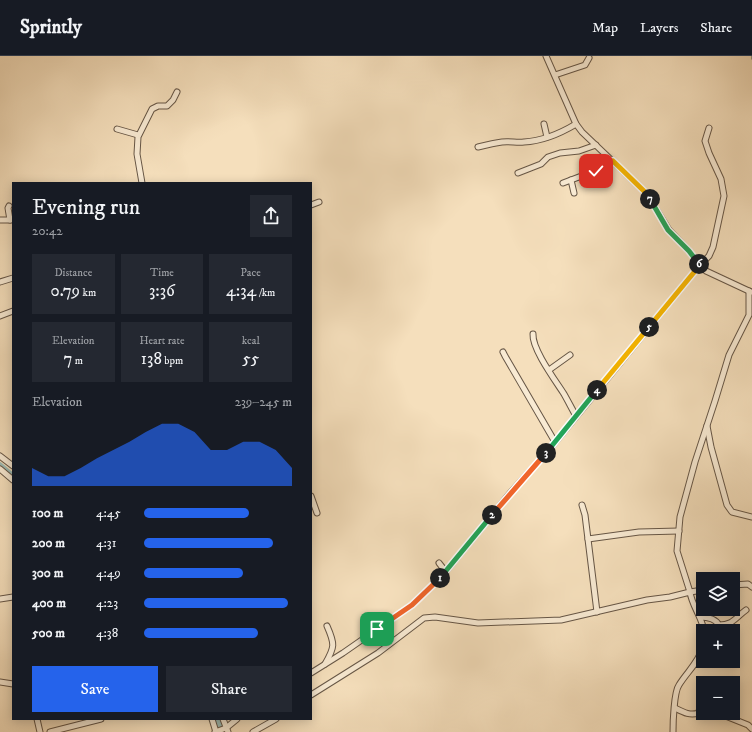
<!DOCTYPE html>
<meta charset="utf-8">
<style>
body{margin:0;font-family:"IM FELL DW Pica",serif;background:#242831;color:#f1f3f6;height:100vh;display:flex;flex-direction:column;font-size:15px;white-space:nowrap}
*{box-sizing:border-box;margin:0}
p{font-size:13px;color:#9ea1a6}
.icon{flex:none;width:22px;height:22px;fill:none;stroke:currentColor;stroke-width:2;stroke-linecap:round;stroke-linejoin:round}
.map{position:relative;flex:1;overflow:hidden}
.side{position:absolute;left:12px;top:126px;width:300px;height:538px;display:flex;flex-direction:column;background:#171b24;border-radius:0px;box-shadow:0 2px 10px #0003}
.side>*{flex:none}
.controls{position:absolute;left:696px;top:516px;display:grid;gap:8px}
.controls a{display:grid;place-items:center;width:44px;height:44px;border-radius:0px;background:#171b24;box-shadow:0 2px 10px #0003;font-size:20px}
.pin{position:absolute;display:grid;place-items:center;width:34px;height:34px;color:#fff;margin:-17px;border-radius:8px;box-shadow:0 2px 6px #0006}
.km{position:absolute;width:20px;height:20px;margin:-10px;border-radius:50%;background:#222;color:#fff;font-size:11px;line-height:20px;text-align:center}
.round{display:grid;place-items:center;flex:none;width:42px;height:42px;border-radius:0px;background:#242831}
.overview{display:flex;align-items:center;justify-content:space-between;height:68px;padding:0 20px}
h1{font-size:22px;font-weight:600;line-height:30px}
.figures{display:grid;grid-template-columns:repeat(3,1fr);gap:6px;height:68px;padding:4px 20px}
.figures div{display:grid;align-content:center;border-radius:0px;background:#242831;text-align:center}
.figures b{font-size:17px;font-weight:600}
.figures small{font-size:11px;font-weight:400}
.figures p{font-size:11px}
.chart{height:112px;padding:8px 20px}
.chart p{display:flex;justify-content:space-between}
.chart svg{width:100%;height:72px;margin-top:4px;fill:#2563eb;opacity:.7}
.action{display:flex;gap:8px;margin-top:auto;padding:8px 20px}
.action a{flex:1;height:46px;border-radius:0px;background:#2563eb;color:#fff;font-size:16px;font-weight:600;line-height:46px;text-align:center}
.action a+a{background:#242831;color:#f1f3f6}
ul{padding:0 20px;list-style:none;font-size:13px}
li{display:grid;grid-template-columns:64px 48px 1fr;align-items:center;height:30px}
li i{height:10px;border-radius:5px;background:#2563eb}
header{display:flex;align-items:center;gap:24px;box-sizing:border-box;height:56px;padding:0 20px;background:#171b24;border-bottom:1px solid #363941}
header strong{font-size:19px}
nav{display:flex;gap:22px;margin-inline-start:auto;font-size:14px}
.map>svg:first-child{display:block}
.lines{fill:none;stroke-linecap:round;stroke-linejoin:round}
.stream{stroke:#74817a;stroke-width:1.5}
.canal{stroke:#9dbcb6;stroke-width:5.5}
.street-casing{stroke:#665646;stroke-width:7}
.street{stroke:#f8ead3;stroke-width:5}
.split-1-casing{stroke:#fff;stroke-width:8}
.split-2-casing{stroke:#fff;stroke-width:8}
.split-3-casing{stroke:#fff;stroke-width:8}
.split-4-casing{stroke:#fff;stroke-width:8}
.split-5-casing{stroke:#fff;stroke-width:8}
.split-6-casing{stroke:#fff;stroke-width:8}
.split-7-casing{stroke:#fff;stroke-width:8}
.split-8-casing{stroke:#fff;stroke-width:8}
.split-1{stroke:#f0652b;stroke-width:5}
.split-2{stroke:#22a559;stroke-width:5}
.split-3{stroke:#f0652b;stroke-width:5}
.split-4{stroke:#22a559;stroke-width:5}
.split-5{stroke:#f5b400;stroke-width:5}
.split-6{stroke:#f5b400;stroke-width:5}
.split-7{stroke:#22a559;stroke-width:5}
.split-8{stroke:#f5b400;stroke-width:5}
</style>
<header>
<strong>Sprintly</strong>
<nav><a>Map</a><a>Layers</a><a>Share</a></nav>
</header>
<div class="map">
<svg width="752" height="676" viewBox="0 0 752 676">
<rect width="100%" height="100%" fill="#f5dfbc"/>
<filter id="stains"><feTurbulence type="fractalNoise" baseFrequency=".005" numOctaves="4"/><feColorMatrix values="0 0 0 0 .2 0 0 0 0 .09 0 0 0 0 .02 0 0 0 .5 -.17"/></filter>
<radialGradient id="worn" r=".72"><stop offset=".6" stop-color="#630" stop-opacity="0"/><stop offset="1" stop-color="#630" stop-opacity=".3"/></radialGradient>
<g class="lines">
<polyline class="stream" points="752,0 752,3"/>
<g class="canal">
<polyline points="0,409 13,420"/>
<polyline points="218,663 221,676"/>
</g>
<g class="street-casing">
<g id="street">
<polyline points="546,0 576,68 582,76 647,138 669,174 689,195 700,209 706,215 751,236"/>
<polyline points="555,19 585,9 589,2"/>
<polyline points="544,68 547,81"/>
<polyline points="117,73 138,79"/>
<path d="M478,91C486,89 494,87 502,86C510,85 517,87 524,86C543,85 561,77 576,68"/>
<polyline points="518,117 541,108 548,101 560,97 579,95 596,89"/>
<polyline points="571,124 574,137"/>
<polyline points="142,127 137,98 138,81 152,53 158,50 167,50 173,44 177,36"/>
<polyline points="563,127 608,110 613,105"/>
<polyline points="311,149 319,146"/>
<polyline points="9,150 8,152 10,164"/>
<polyline points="0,164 11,164"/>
<polyline points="0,226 13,222"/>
<polyline points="0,260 13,255"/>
<path d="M533,278C532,293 555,324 564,338C568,345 572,353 576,360"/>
<polyline points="503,296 505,300 555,386"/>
<polyline points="549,314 570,299"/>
<polyline points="707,370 711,391 727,449 732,456 752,461"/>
<polyline points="0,400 13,410"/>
<polyline points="0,413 13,424"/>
<polyline points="311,440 317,457"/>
<polyline points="582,449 585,459 597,556"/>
<polyline points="588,483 639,476 679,475"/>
<polyline points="439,507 446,516"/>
<polyline points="733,529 748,528 752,531"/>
<polyline points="703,534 690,536 677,495 680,461 695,406 715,345 729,299 749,259 749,235"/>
<polyline points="0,543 13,541"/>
<path d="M700,561C707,561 715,562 719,569C733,569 735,562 746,554"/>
<path d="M325,608C335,591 335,588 327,570"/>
<polyline points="311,617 343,597 412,549 442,520 511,436 548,395 700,209 709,200 713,191 724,140 721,123 709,97 705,85 709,72"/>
<polyline points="0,626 13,628"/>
<path d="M311,639L378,597L424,562L435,561L478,567L561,564L647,544L670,541L690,536C692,550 702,561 704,575"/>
<path d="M675,652C683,656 690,660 698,657L700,653H703"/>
<polyline points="718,657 748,669 752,673"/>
<polyline points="37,663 40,676"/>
<polyline points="212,663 216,676"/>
<polyline points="223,663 228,676"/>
<polyline points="50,676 101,663"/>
<polyline points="215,676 226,672 237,663"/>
<polyline points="253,676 276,663"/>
<path d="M673,676C673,666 674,636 679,629C687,616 699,606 703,591"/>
</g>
</g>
<use href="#street" class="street"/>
</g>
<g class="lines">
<g class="split-1-casing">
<polyline id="split-1" points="377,573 412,549 440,522"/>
</g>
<g class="split-2-casing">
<polyline id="split-2" points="440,522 492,459"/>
</g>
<g class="split-3-casing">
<polyline id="split-3" points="492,459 546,397"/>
</g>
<g class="split-4-casing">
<polyline id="split-4" points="546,397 597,334"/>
</g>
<g class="split-5-casing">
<polyline id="split-5" points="597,334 649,271"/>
</g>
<g class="split-6-casing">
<polyline id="split-6" points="649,271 700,209 699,208"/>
</g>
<g class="split-7-casing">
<polyline id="split-7" points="650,143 668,174 689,195 699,208"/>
</g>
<g class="split-8-casing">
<polyline id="split-8" points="596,115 608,110 613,105 647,138 650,143"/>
</g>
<use href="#split-1" class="split-1"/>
<use href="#split-2" class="split-2"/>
<use href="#split-3" class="split-3"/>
<use href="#split-4" class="split-4"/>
<use href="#split-5" class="split-5"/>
<use href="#split-6" class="split-6"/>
<use href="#split-7" class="split-7"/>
<use href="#split-8" class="split-8"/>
</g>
<rect width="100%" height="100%" filter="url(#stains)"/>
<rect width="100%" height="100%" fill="url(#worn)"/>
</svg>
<div class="controls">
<a><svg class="icon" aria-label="layers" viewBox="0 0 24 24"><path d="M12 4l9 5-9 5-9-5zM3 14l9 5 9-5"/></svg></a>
<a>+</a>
<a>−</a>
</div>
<div class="pin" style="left:377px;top:573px;background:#1e9e55"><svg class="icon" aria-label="arrive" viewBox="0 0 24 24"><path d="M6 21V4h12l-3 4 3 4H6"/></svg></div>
<div class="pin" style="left:596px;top:115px;background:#d93025"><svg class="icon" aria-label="check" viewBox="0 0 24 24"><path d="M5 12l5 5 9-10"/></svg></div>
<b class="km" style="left:440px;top:522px">1</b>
<b class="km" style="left:492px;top:459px">2</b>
<b class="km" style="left:546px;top:397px">3</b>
<b class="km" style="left:597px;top:334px">4</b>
<b class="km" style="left:649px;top:271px">5</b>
<b class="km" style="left:699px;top:208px">6</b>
<b class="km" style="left:650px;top:143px">7</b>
<section class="side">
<div class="overview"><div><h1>Evening run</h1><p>20:42</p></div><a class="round"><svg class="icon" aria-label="share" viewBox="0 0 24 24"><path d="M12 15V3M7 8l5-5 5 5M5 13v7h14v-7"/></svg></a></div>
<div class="figures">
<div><p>Distance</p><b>0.79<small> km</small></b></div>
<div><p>Time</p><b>3:36</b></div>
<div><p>Pace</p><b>4:34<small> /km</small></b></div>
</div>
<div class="figures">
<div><p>Elevation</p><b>7<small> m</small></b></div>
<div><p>Heart rate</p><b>138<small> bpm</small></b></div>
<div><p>kcal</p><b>55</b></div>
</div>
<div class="chart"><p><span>Elevation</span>239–245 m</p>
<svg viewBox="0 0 160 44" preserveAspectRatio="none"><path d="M0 44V33L10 38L20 38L30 33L40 27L50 22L60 17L70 11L80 6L90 6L100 11L110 22L120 22L130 17L140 17L150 22L160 33V44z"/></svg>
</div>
<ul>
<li><b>100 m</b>4:45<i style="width:71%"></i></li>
<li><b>200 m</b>4:31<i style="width:87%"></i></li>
<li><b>300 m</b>4:49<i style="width:67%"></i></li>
<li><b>400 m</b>4:23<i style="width:97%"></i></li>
<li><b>500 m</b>4:38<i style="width:77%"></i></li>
</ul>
<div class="action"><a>Save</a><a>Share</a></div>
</section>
</div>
